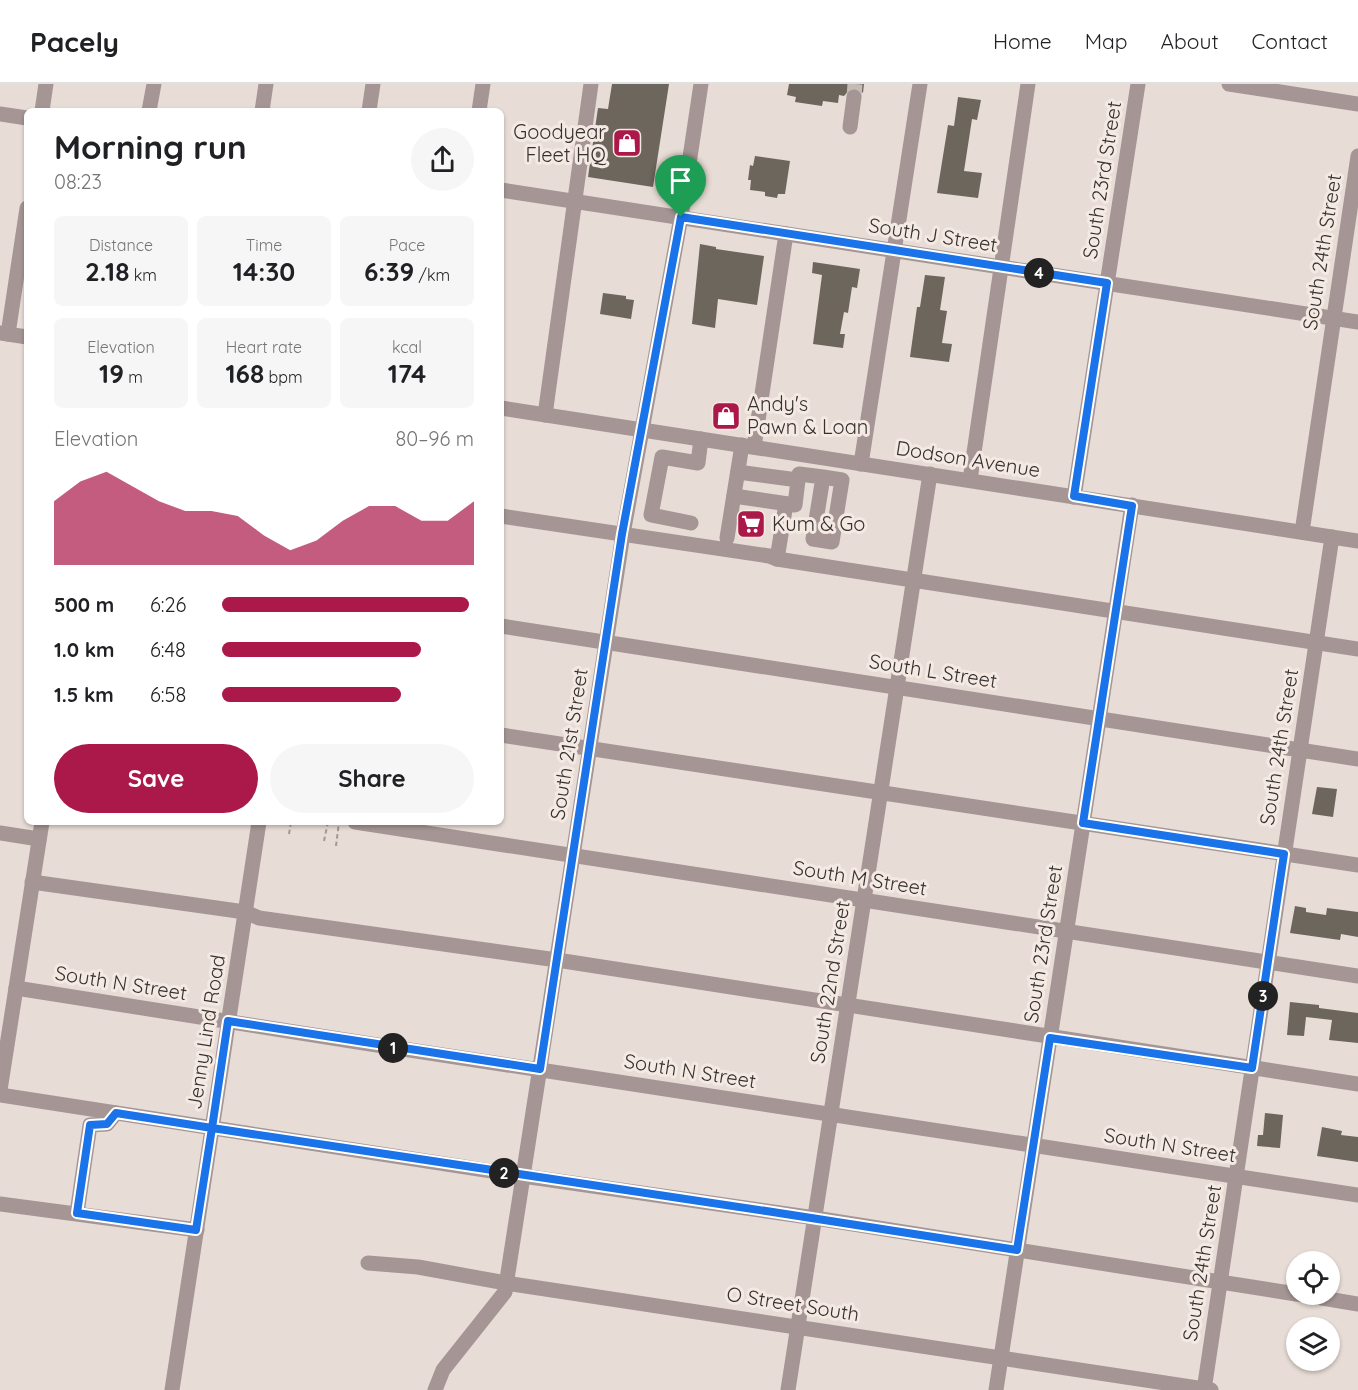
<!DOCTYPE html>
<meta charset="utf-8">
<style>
body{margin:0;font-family:Quicksand,sans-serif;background:#f6f6f6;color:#202124;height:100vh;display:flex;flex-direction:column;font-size:22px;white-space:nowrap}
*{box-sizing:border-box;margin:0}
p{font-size:20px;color:#757577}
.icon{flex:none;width:33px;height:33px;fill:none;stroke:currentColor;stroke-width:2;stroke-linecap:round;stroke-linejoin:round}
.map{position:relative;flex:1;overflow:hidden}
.sheet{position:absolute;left:24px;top:24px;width:480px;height:717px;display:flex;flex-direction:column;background:#fff;border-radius:9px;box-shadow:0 2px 4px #0004}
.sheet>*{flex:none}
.buttons{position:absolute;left:1286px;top:1167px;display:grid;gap:12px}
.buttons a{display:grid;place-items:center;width:54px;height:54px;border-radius:50%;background:#fff;box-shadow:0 2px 4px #0004;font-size:30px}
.pin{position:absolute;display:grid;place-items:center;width:51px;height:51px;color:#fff;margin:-62px -26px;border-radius:50% 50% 50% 0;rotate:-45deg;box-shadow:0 0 6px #0007}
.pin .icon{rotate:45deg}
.km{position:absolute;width:30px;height:30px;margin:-15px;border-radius:50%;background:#222;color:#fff;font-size:16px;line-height:30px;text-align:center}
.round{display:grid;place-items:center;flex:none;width:63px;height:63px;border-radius:32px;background:#f6f6f6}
.summary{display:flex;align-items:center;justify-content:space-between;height:102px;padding:0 30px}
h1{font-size:33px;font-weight:800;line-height:45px}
.figures{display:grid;grid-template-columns:repeat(3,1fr);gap:9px;height:102px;padding:6px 30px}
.figures div{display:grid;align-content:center;border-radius:9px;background:#f6f6f6;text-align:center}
.figures b{font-size:26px;font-weight:800}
.figures small{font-size:16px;font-weight:400}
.figures p{font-size:16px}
.chart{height:168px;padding:12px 30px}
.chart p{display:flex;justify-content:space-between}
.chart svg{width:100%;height:108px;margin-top:6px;fill:#ab184a;opacity:.7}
.button{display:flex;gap:12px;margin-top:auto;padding:12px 30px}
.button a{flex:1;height:69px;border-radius:36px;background:#ab184a;color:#fff;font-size:24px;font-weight:800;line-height:69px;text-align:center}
.button a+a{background:#f6f6f6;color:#202124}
ul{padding:0 30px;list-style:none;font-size:20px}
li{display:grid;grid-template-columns:96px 72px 1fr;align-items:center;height:45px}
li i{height:15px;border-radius:8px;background:#ab184a}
header{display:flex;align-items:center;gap:36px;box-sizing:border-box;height:84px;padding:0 30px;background:#fff;border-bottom:2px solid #e0e0e0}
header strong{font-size:28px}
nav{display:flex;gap:33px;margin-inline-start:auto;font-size:21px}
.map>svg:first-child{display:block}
.building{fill:#6c665d}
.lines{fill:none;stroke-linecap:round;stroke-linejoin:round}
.minor-tunnel{stroke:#c4bbb4;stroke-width:15;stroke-dasharray:15 8;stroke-linecap:butt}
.path{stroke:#a19993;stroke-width:2;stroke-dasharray:4.5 3;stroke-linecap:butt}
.minor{stroke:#a59695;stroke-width:15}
.route-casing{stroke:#fff;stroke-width:12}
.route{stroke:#1a73e8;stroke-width:8}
.labels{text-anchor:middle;stroke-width:6;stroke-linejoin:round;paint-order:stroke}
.poi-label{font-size:20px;fill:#35312e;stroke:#f5eae3;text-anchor:start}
.street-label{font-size:20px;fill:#35312e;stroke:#f5eae3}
</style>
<header>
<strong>Pacely</strong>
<nav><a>Home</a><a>Map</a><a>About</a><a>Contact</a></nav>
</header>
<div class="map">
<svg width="1358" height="1306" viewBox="0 0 1358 1306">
<rect width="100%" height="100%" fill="#e8ddd6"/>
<g class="building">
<polygon points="612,0 669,0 653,103 588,93 598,24 608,25"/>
<polygon points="789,0 864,0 863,9 859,5 851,4 844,12 839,11 838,19 823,17 822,22 795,18 796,13 787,11"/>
<polygon points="958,13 981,16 977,36 972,35 964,87 982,89 978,114 937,109 948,41 954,42"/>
<polygon points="755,72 790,77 785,110 778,110 777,114 765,112 765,108 750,106 751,96 748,96 750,81 753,82"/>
<polygon points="700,160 716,163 716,165 764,172 757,221 718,215 715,244 692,240"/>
<polygon points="813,178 860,185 857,204 852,203 848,229 844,228 840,250 845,250 843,264 813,260 822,191 812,189"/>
<polygon points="925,191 945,193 940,226 947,227 942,259 952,260 949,278 910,273 917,223 920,223"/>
<polygon points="603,209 626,212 626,215 634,216 631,235 600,230"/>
<polygon points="1317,703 1337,705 1333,733 1312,730"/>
<polygon points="1295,822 1306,824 1306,828 1326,831 1327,824 1358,828 1358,853 1341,850 1340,856 1290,849"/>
<polygon points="1290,918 1319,921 1319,924 1358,929 1358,959 1329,956 1332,936 1306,933 1304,952 1287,951"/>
<polygon points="1265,1029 1283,1031 1280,1064 1257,1062 1258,1051 1263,1051"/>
<polygon points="1322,1043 1342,1047 1341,1051 1358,1053 1358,1078 1317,1072"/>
</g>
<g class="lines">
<polyline class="minor-tunnel" points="854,13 855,0"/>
<g class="path">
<polyline points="289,750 291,738"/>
<polyline points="324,757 328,738"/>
<polyline points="336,762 339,738"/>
</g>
<g class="minor">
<polyline points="1229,0 1358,20"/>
<polyline points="42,27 46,0"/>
<polyline points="149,27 154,0"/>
<polyline points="262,27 266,0"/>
<polyline points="369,27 373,0"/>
<polyline points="479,27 483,0"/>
<polyline points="0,30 27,34"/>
<polyline points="850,43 854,13"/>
<polyline points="501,106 1358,238"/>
<polyline points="0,249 27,253"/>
<polyline points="8,250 27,124"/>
<polyline points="501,324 1358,457"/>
<polyline points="545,331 591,0"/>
<polyline points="754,363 786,150"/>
<polyline points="861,380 920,0"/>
<polyline points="799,390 823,393 813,455 832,458 842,396 823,393"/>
<polyline points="970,396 1028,0"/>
<polyline points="734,412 795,421 798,396 738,388"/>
<polyline points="1074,413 1138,0"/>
<polyline points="501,432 769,472 777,475 1358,565"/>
<polyline points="691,439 651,431 662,373 698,379 701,355"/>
<polyline points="1302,448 1358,72"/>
<polyline points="727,454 742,361"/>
<polyline points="777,475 786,420"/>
<polyline points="501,542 1358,675"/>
<polyline points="501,651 1358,781"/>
<polyline points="355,738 1358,892"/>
<polyline points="0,749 39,755"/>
<polyline points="32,798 245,828 259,834 557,876 1358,1000"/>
<polyline points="16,904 364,959 1358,1111"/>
<polyline points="0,1006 42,738"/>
<polyline points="0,1011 523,1092 815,1134 1296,1210"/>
<polyline points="0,1120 197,1146"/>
<polyline points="77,1129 90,1041 107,1040 116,1029"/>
<polyline points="368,1179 418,1183 506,1199 1211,1306"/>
<polyline points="1298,1210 1358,1220"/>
<polyline points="172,1306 259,738"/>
<polyline points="435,1306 443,1286 505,1208 623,450 681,133 701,0"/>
<polyline points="788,1306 930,390"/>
<polyline points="996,1306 1132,421"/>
<polyline points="1204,1306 1332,453"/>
</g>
</g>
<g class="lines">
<g class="route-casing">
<path id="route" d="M681,133L622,450L540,985L228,937L212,1044L116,1029L107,1040L90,1041L77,1129L196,1146L212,1044C480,1085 749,1123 1017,1166L1050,954L1252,984L1284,770L1083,739L1132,422L1074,412L1107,199L681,133"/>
</g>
<use href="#route" class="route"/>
</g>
<defs>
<g id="shop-square" transform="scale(1.5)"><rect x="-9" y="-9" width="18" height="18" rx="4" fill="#ab184a" stroke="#f5eae3"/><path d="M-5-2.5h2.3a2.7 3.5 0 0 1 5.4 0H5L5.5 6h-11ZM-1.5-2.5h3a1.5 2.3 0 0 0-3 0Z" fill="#fff"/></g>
<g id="supermarket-square" transform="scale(1.5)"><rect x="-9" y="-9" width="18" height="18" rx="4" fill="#ab184a" stroke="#f5eae3"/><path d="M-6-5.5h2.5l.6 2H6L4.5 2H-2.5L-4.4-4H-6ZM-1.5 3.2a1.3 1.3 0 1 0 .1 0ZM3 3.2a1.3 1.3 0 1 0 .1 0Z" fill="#fff"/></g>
</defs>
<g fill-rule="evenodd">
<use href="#shop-square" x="627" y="59"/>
<use href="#shop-square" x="726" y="332"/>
<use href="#supermarket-square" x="751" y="440"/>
</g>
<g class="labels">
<g class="poi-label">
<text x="606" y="55" text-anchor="end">Goodyear<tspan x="606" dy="23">Fleet HQ</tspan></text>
<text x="747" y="327">Andy's<tspan x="747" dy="23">Pawn &amp; Loan</tspan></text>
<text x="772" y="447">Kum &amp; Go</text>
</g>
<g class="street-label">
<text transform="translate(1102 96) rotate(-81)" y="7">South 23rd Street</text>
<text transform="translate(933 151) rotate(9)" y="7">South J Street</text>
<text transform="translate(1322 168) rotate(-81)" y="7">South 24th Street</text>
<text transform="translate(968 375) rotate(9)" y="7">Dodson Avenue</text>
<text transform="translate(933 587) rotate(9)" y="7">South L Street</text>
<text transform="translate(569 660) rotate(-81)" y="7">South 21st Street</text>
<text transform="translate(1279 663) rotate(-81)" y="7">South 24th Street</text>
<text transform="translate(860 794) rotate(9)" y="7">South M Street</text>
<text transform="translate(1043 860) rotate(-81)" y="7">South 23rd Street</text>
<text transform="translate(830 898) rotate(-81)" y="7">South 22nd Street</text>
<text transform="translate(121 899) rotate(9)" y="7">South N Street</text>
<text transform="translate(206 948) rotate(-81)" y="7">Jenny Lind Road</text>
<text transform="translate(690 987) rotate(9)" y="7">South N Street</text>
<text transform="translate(1170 1061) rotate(9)" y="7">South N Street</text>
<text transform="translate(1202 1179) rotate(-81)" y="7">South 24th Street</text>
<text transform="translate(793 1220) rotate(9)" y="7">O Street South</text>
</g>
</g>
</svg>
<div class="buttons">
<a><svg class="icon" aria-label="locate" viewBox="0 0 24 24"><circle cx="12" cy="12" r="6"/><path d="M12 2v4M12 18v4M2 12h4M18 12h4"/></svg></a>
<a><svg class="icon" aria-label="layers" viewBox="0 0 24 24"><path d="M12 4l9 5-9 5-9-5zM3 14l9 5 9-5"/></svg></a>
</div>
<div class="pin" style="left:681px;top:133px;background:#1e9e55"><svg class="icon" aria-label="arrive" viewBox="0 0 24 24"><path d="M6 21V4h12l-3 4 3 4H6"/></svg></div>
<b class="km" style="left:393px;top:964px">1</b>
<b class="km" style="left:504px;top:1089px">2</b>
<b class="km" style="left:1263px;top:912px">3</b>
<b class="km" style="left:1039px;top:189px">4</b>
<section class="sheet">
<div class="summary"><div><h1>Morning run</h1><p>08:23</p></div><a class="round"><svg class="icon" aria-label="share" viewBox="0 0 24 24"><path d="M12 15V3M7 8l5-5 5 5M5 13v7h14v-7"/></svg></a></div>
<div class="figures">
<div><p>Distance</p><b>2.18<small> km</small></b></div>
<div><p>Time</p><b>14:30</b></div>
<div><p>Pace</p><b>6:39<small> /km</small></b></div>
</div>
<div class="figures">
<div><p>Elevation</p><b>19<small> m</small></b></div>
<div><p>Heart rate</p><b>168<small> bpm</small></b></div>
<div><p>kcal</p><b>174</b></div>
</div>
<div class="chart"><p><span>Elevation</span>80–96 m</p>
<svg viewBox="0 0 160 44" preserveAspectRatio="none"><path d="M0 44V18L10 10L20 6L30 12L40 18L50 22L60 22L70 24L80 32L90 38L100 34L110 26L120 20L130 20L140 26L150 26L160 18V44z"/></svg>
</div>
<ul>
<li><b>500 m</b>6:26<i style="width:98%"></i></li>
<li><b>1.0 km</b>6:48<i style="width:79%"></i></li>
<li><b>1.5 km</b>6:58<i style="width:71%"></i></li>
</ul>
<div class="button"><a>Save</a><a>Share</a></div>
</section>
</div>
